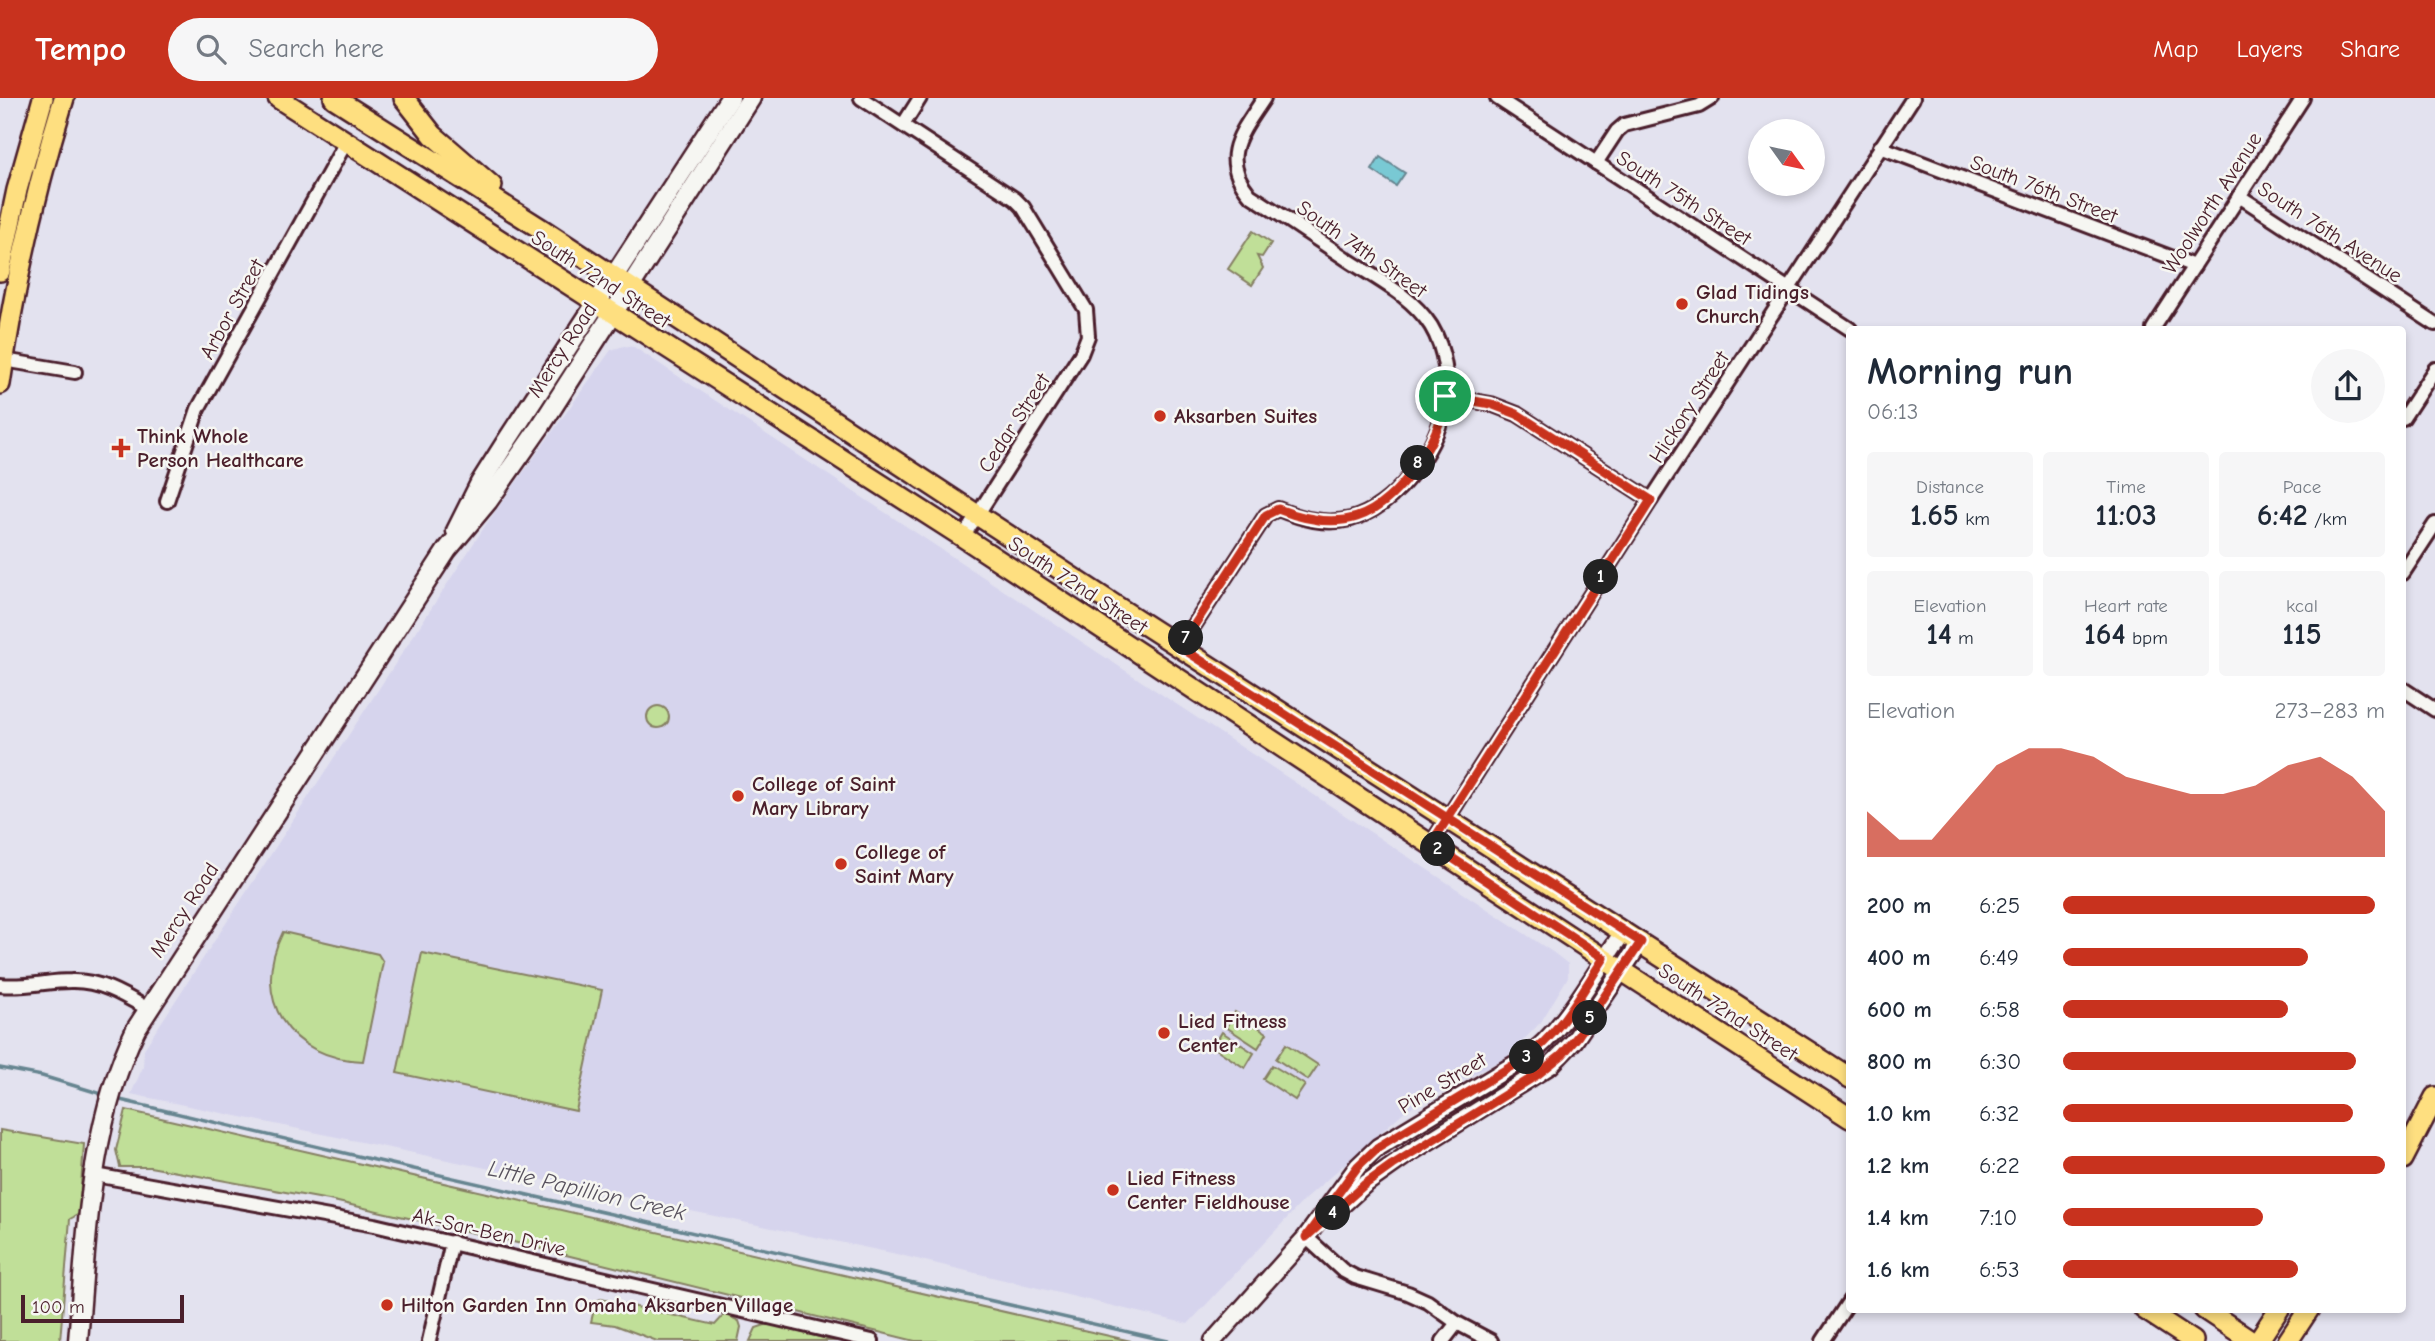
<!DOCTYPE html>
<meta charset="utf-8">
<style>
body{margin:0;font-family:"Comic Neue",sans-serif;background:#f6f6f7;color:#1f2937;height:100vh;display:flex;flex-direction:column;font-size:26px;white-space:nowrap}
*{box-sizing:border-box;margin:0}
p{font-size:23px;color:#747a83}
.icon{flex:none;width:38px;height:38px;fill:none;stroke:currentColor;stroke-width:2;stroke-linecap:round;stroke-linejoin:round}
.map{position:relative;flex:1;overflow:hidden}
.panel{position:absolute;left:1846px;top:228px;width:560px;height:987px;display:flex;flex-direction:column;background:#fff;border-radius:7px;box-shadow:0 4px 10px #0003}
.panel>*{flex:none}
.needle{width:46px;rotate:123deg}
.buttons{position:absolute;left:1748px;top:21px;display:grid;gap:14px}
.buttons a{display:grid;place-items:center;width:77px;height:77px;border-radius:50%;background:#fff;box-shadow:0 4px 10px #0003;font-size:35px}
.scale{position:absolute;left:21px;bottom:18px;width:163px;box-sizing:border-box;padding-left:7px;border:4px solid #4a1f2b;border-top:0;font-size:19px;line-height:24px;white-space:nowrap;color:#4a1f2b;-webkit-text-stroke:5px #f6f6f2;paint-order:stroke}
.pin{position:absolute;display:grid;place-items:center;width:60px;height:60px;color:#fff;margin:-30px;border:4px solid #fff;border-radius:50%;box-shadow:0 2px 7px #0007}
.km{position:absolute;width:35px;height:35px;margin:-18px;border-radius:50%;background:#222;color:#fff;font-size:19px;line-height:35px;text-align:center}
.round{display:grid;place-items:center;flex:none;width:74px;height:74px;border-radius:37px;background:#f6f6f7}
.summary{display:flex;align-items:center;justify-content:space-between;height:119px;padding:0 21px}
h1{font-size:38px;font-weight:800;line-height:52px}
.figures{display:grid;grid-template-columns:repeat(3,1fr);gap:10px;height:119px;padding:7px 21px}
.figures div{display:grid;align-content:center;border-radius:7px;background:#f6f6f7;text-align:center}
.figures b{font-size:30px;font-weight:800}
.figures small{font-size:19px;font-weight:400}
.figures p{font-size:19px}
.chart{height:196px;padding:14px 21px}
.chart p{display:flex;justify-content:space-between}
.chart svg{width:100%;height:126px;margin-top:7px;fill:#c8321e;opacity:.7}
ul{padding:0 21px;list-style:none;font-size:23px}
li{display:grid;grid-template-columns:112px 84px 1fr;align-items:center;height:52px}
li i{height:18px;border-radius:9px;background:#c8321e}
header{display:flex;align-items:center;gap:42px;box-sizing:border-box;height:98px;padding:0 35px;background:#c8321e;color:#fff}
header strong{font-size:33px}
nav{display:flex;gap:38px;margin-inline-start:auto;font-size:24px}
.search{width:490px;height:63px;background:#f6f6f7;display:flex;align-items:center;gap:18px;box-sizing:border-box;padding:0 24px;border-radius:38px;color:#747a83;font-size:26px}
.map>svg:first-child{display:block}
.built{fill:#d6d4ed}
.green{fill:#c0df98;stroke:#857f62;stroke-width:2}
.water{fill:#79c9d4;stroke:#668590;stroke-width:2}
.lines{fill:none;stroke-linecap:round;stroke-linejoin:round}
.stream{stroke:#668590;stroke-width:3.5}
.minor-casing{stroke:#4a1f2b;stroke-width:18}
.tertiary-casing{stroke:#4a1f2b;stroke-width:21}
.secondary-casing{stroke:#4a1f2b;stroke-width:23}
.primary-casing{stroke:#4a1f2b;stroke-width:24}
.minor{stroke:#f6f6f2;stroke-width:12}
.tertiary{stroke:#f6f6f2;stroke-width:16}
.secondary{stroke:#f6f6f2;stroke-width:18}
.primary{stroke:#fedf80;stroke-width:19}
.route-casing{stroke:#fff;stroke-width:14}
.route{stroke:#c8321e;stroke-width:9}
.poi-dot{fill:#c8321e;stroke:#f6f6f2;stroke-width:2.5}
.labels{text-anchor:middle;stroke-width:5;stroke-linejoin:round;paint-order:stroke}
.street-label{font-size:21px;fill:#4a1f2b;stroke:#f6f6f2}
.poi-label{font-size:21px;font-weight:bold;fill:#4a1f2b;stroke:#f6f6f2;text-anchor:start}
.water-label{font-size:23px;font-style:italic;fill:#58525e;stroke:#f6f6f2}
</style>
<header>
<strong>Tempo</strong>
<div class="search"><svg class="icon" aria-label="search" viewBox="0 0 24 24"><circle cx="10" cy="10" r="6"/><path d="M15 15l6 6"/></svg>Search here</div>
<nav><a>Map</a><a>Layers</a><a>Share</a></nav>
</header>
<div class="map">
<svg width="2435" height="1243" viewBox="0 0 2435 1243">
<rect width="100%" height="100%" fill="#e3e2ef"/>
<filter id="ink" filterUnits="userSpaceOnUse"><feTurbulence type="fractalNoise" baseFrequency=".0143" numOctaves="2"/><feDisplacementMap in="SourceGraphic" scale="14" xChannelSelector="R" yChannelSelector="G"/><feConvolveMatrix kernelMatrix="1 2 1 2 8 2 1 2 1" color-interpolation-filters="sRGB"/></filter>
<g filter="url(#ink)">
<polygon class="built" points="624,248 634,249 1554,855 1568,866 1568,879 1541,924 1507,959 1406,1012 1305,1101 1188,1226 892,1155 131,996 143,969 144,951 485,428 611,252"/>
<g class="green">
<polygon points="1253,133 1271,145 1262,159 1257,158 1263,170 1252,187 1228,171"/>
<circle cx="658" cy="619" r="11"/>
<path d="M283,834L378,856L383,864L363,963C290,961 249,901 283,834Z"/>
<polygon points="422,855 602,892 576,1013 397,975"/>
<polygon points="1235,914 1267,935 1258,950 1226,929"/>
<polygon points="1222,934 1254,955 1245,970 1213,949"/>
<polygon points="1286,946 1318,967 1308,982 1276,961"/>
<polygon points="1272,967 1305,987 1295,1002 1263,981"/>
<polygon points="126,1012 1131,1243 915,1243 501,1141 329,1102 150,1069 120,1069 116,1052"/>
<polygon points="0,1032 84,1046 79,1116 70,1121 60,1243 0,1243"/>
<polygon points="601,1201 715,1227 725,1216 739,1223 741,1229 738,1243 657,1243 615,1227 591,1224 596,1203"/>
<polygon points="768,1226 836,1243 750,1243 756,1230"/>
</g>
<polygon class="water" points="1380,59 1405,75 1396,88 1372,72"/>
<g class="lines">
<g class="stream">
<polyline points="0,970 42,978 105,997"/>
<polyline points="116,1001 370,1061 1168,1243"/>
</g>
<g class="minor-casing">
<g id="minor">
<polyline points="861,0 1015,101 1023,109 1086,212 1088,238 1081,256 963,439"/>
<polyline points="1497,0 1850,231"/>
<polyline points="903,27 920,0"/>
<polyline points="1880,49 2194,168"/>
<polyline points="1596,65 1617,33 1624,27 1699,8 1712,0"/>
<polyline points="2239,98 2435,226"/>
<polyline points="2153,231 2303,0"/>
<polyline points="4,262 75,274"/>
<polyline points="1445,298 1491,306 1517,316 1651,402"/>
<polyline points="2403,320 2435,271"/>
<polyline points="167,403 198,311 346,44"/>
<polyline points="2403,475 2435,426"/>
<path d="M1180,549L1266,417L1278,411C1302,421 1325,427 1351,421C1395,409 1434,355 1444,311C1450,285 1445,251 1431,228C1412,198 1377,181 1348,162C1315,140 1283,118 1250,97C1218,59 1242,34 1264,0"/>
<polyline points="2403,591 2435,612"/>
<polyline points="1431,746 1651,402 1913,0"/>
<path d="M0,887C24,890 47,883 71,883C100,882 124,897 148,911"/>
<polyline points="95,1077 374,1127 872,1243"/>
<polyline points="1306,1139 1342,1172 1355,1179 1408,1195 1428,1204 1457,1225 1443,1243"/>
<polyline points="1457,1225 1491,1243"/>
<polyline points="429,1243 452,1144"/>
<polyline points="1823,1243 1850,1202"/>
</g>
</g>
<g class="tertiary-casing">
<g id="tertiary">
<polyline points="1329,1119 1364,1087 1408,1056 1551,967 1574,943 1641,844"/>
<path d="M1213,1243L1306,1139L1358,1068L1378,1049L1525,960C1565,933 1595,873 1624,833"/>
</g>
</g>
<g class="secondary-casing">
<g id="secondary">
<polyline points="456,433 480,385 504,347 730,0"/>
<path d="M78,1243C87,1138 89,1027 136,931L447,452L488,403L542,326L751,0"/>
</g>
</g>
<g class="primary-casing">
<g id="primary">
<polyline points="278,0 963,439 1621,872 1850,1020"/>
<polyline points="334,0 543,132 1119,510 1850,980"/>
<polyline points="404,0 433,37 492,88"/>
<polyline points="0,173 17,92 43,0"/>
<path d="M0,286C14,189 35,94 64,0"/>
<polyline points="2403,1061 2435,999"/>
<polyline points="2144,1211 2193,1243"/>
<polyline points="2204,1211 2252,1243"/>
<polyline points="2258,1243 2279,1211"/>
<polyline points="2288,1243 2309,1211"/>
</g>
</g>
<use href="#minor" class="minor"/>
<use href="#tertiary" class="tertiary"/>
<use href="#secondary" class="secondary"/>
<use href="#primary" class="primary"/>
</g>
</g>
<g class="lines" filter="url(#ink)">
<g class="route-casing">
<path id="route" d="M1445,298L1491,306L1517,316L1651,402C1577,516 1505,632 1431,746L1604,860C1581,895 1560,936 1525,960L1378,1049L1358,1068L1306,1139L1364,1087L1392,1067L1537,977L1562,957L1578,938L1641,844L1180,549L1266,417L1278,411C1341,436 1379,422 1417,367C1431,346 1443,324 1445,298"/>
</g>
<use href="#route" class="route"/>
</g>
<g class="poi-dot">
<circle cx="1682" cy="206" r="7"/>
<circle cx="1160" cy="318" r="7"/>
<path d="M117.5 339.5h7v7h7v7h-7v7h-7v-7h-7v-7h7z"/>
<circle cx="738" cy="698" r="7"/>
<circle cx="841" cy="766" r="7"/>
<circle cx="1164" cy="935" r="7"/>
<circle cx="1113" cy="1092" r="7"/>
<circle cx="387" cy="1207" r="7"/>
</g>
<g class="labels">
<g class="street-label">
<text transform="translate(2044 91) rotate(21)" y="7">South 76th Street</text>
<text transform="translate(1684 100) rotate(33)" y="7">South 75th Street</text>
<text transform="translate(2212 105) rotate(-57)" y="7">Woolworth Avenue</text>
<text transform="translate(2330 134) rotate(33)" y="7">South 76th Avenue</text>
<text transform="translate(1362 151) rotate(35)" y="7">South 74th Street</text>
<text transform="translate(601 181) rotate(33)" y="7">South 72nd Street</text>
<text transform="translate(232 211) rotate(-61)" y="7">Arbor Street</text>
<text transform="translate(562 252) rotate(-57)" y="7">Mercy Road</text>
<text transform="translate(1689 309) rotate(-57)" y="7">Hickory Street</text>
<text transform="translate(1014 325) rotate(-57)" y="7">Cedar Street</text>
<text transform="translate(1078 487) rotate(33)" y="7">South 72nd Street</text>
<text transform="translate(184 812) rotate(-57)" y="7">Mercy Road</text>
<text transform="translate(1728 914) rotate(33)" y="7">South 72nd Street</text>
<text transform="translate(1442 985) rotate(-31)" y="7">Pine Street</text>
<text transform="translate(489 1134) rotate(13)" y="7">Ak-Sar-Ben Drive</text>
</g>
<g class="poi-label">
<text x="1696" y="201">Glad Tidings<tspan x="1696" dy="24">Church</tspan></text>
<text x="1174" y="325">Aksarben Suites</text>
<text x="137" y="345">Think Whole<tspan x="137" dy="24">Person Healthcare</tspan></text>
<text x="752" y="693">College of Saint<tspan x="752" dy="24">Mary Library</tspan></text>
<text x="855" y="761">College of<tspan x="855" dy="24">Saint Mary</tspan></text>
<text x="1178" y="930">Lied Fitness<tspan x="1178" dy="24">Center</tspan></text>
<text x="1127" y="1087">Lied Fitness<tspan x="1127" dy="24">Center Fieldhouse</tspan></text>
<text x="401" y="1214">Hilton Garden Inn Omaha Aksarben Village</text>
</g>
<g class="water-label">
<text transform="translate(587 1092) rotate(13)" y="8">Little Papillion Creek</text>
</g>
</g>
</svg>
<div class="buttons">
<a><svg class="needle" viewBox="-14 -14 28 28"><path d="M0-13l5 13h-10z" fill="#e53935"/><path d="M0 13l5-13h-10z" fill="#747a83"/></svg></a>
</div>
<div class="scale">100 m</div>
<div class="pin" style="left:1445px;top:298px;background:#1e9e55"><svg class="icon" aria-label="arrive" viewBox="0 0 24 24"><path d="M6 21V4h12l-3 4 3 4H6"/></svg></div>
<b class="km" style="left:1601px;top:479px">1</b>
<b class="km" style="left:1438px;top:751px">2</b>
<b class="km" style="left:1527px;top:959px">3</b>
<b class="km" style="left:1333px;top:1115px">4</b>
<b class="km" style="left:1590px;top:920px">5</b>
<b class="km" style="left:1186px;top:540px">7</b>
<b class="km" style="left:1418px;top:365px">8</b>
<section class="panel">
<div class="summary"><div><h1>Morning run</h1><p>06:13</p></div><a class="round"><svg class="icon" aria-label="share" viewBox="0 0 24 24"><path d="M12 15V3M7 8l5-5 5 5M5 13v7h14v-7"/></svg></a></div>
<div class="figures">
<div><p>Distance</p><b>1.65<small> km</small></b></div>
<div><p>Time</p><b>11:03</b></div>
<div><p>Pace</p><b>6:42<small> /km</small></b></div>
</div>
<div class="figures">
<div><p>Elevation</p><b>14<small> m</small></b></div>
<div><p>Heart rate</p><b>164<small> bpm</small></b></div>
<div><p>kcal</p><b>115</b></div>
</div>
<div class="chart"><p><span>Elevation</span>273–283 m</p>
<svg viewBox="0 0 160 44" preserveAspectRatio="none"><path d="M0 44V28L10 38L20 38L30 25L40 12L50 6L60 6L70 9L80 16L90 19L100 22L110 22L120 19L130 12L140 9L150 16L160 28V44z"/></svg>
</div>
<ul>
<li><b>200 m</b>6:25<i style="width:97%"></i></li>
<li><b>400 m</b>6:49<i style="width:76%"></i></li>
<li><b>600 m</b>6:58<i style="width:70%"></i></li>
<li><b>800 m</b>6:30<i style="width:91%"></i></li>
<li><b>1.0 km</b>6:32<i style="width:90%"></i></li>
<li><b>1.2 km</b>6:22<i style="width:100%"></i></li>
<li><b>1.4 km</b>7:10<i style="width:62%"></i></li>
<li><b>1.6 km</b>6:53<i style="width:73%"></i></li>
</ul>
</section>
</div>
